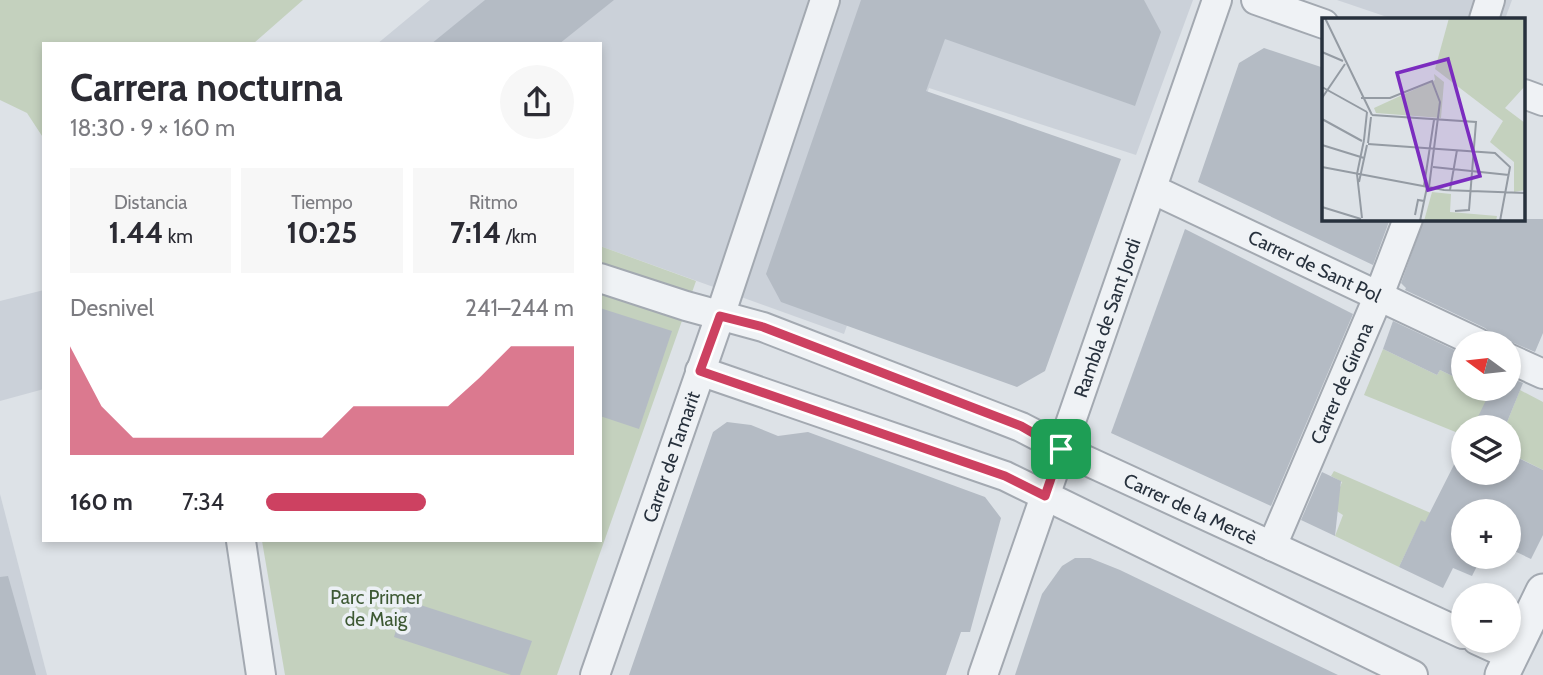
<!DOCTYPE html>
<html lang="es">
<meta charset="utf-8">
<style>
body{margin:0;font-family:Cabin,sans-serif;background:#f7f7f7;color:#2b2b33;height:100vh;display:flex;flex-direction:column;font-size:26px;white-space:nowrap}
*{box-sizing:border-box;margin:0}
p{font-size:23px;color:#7c7c81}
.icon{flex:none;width:38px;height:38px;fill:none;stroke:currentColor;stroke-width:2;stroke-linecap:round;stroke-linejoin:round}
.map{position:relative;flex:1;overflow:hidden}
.panel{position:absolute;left:42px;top:42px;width:560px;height:500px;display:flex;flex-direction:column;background:#fff;border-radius:0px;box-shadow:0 4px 10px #0003}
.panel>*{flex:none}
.needle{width:46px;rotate:285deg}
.tools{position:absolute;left:1451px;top:331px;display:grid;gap:14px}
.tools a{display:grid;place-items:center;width:70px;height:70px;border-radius:50%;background:#fff;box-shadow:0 4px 10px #0003;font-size:35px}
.pin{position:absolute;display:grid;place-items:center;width:60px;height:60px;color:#fff;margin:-30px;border-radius:14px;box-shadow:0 4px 10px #0006}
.round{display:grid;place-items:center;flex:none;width:74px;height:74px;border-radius:37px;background:#f7f7f7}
.overview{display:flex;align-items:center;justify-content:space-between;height:119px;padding:0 28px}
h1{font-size:38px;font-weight:800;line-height:52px}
.figures{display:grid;grid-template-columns:repeat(3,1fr);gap:10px;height:119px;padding:7px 28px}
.figures div{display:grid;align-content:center;border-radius:0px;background:#f7f7f7;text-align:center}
.figures b{font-size:30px;font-weight:800}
.figures small{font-size:19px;font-weight:400}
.figures p{font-size:19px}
.chart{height:196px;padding:14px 28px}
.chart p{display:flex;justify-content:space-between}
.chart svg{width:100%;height:126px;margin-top:7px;fill:#cd4161;opacity:.7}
ul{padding:0 28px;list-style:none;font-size:23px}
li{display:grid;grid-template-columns:112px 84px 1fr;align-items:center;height:52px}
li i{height:18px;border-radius:9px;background:#cd4161}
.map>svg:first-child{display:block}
.built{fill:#cbd1d9}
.green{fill:#c4d1be}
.building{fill:#b4bbc4}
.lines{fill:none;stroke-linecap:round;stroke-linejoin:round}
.minor-casing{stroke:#a3a9b1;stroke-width:32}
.tertiary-casing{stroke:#a3a9b1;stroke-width:37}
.minor{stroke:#eff2f5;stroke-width:28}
.tertiary{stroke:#eff2f5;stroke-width:33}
.route-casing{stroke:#fff;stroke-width:14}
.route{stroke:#cd4161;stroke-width:9}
.labels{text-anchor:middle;stroke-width:7;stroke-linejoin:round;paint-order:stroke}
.street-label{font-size:19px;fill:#27313d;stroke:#ecf0f5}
.park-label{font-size:19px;fill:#3e5934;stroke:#ecf0f5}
.inset-road{fill:none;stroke:#949ba3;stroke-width:2}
.view{fill:#7b2cbf;fill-opacity:0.15;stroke:#7b2cbf;stroke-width:3.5}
.inset-edge{fill:none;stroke:#27313d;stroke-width:3.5}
</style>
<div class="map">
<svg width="1543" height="675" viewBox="0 0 1543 675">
<rect width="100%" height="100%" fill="#dde2e7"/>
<g class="built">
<polygon points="430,0 1193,0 1136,155 929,88 844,334 600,246 600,44 377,44"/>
<polygon points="1337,0 1512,0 1505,19 1393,19"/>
<polygon points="44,290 44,389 0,401 0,301"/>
<polygon points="0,494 47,675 0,675"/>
</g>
<g class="green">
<polygon points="0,0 303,0 253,44 44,44 44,139 27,113 0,100"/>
<polygon points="600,246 696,281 557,675 285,675 262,541 600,541"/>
<polygon points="1383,349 1437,375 1440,370 1463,381 1463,388 1479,389 1491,395 1475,427 1463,427 1463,435 1364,395"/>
<polygon points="1520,390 1543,402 1543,470 1509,453 1508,427 1505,427"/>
<polygon points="1334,471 1433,514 1428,523 1421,521 1399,567 1335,536 1343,515 1332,508 1342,482 1331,476"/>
</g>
<g class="building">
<polygon points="485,0 614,0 559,44 431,44"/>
<polygon points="861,0 1144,0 1161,32 1135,106 945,39 926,91 1121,159 1045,371 1017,387 781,302 766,274"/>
<polygon points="1264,48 1324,68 1324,219 1390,219 1373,265 1198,182 1239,63"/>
<polygon points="1424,219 1543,219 1543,333 1535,352 1514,343 1494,343 1492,334 1485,328 1405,290 1406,288 1401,283"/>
<polygon points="1185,229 1353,314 1271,506 1111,433"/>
<polygon points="600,308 672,331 639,429 600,416"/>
<polygon points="1393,321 1463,354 1463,381 1440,370 1437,375 1383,349"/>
<polygon points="1508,377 1523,383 1505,427 1473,427 1489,394 1479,388 1508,388"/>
<polygon points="727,422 751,425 778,436 808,432 985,497 1001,518 970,632 961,632 946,675 629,675 713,432"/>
<polygon points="1463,447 1463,472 1508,472 1508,453 1543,470 1543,535 1531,559 1508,548 1508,511 1463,511 1463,556 1482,556 1472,576 1453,568 1443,588 1399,567 1421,520 1425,522"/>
<polygon points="1322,472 1341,481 1335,536 1301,520"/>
<polygon points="1075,558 1090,558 1120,570 1338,675 1015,675 1042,594 1062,566"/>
<polygon points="8,576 36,675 0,675 0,577"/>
<polygon points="405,600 532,641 520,675 511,675 394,637"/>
</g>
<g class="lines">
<g class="minor-casing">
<g id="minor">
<polyline points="1256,0 1324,24"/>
<polyline points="1484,19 1490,0"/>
<polyline points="1524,94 1543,101"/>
<path id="s1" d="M1152,189L1478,343"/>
<path id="s2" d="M600,278L686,306L763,327L1021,427L1085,460L1463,634"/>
<polyline points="1508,358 1543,374"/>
<polyline points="700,371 1005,476 1413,675"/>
<polyline points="241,541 261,675"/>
<path id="s3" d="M1272,546L1379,295L1408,219"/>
<polyline points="1477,640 1512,656"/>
<path id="s4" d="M595,675L720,316L825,0"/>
<path id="s5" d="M983,675L1217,0"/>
</g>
</g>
<g class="tertiary-casing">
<polyline id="tertiary" points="1502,675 1543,591"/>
</g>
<use href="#minor" class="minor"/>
<use href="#tertiary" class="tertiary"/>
</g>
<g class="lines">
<g class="route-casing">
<polygon id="route" points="720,316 763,327 1021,426 1061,449 1045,496 1005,476 700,371"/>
</g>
<use href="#route" class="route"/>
</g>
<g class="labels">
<g class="street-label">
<text dy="7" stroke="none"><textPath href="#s1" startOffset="180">Carrer de Sant Pol</textPath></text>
<text dy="7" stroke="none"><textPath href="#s5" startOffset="378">Rambla de Sant Jordi</textPath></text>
<text dy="7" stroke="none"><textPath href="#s3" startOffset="177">Carrer de Girona</textPath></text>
<text dy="7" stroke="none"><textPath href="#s4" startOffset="231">Carrer de Tamarit</textPath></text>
<text dy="7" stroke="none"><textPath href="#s2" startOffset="635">Carrer de la Mercè</textPath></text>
</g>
<g class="park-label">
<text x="376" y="604">Parc Primer<tspan x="376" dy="22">de Maig</tspan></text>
</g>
</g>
<g transform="translate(1322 18)">
<rect width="203" height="203" fill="#dde2e7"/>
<path d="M127,0H203V68L183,90L203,105V172L192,174V144L168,124L181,103L113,51ZM112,56L122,64L119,100L54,95L52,90L113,62ZM110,174L129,176L128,194L175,198L174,203H102Z" fill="#c4d1be"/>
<path class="inset-road" d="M3,0L50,97M0,34L21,43M0,69L45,94M0,80L23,46M39,80H68L110,63L118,84L107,169M50,97L154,104L147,192L133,193M0,101L40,123M42,122L45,94M46,125L49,99M46,126L173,135L188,149L178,203M0,127L42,140M0,149L122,172L203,175M111,149L187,157M37,164L45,127M102,168L112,102M128,172L135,132M0,189L39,201M93,197L96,182L102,183M40,200L35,156L42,122M98,203L105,169"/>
<path class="view" d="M126,41L158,158L106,172L75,55Z"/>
<rect width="203" height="203" class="inset-edge"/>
</g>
</svg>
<div class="tools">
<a><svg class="needle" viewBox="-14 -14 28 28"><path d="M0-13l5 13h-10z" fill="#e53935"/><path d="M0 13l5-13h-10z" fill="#7c7c81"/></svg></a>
<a><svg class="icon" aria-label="layers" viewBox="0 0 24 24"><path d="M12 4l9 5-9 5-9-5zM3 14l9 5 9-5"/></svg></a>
<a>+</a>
<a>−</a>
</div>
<div class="pin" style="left:1061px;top:449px;background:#1e9e55"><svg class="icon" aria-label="arrive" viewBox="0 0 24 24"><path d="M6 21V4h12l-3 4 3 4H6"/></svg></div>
<section class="panel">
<div class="overview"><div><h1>Carrera nocturna</h1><p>18:30 · 9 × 160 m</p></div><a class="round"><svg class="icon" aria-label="share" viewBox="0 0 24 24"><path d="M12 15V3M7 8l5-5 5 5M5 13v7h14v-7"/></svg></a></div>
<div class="figures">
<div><p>Distancia</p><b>1.44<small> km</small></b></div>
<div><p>Tiempo</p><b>10:25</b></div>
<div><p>Ritmo</p><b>7:14<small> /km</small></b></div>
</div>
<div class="chart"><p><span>Desnivel</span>241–244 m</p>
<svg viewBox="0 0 160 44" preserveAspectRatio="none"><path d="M0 44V6L10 27L20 38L30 38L40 38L50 38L60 38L70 38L80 38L90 27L100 27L110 27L120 27L130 17L140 6L150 6L160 6V44z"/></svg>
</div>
<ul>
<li><b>160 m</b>7:34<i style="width:52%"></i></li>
</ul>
</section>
</div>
